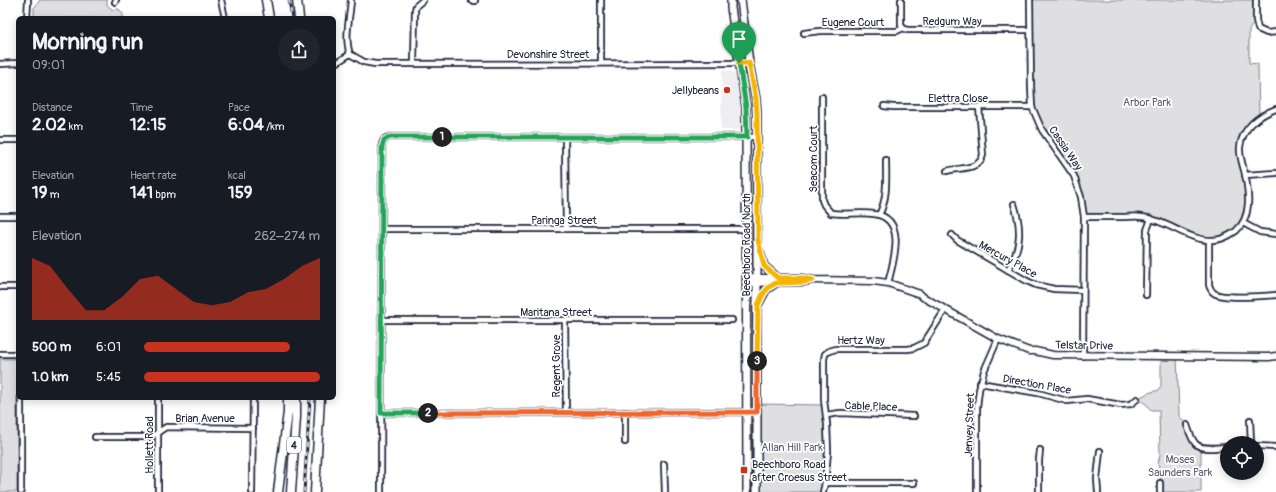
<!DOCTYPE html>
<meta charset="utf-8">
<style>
body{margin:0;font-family:Pangolin,sans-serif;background:#20242c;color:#f1f3f6;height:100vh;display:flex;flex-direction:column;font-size:15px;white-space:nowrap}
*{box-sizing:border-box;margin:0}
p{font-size:13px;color:#9ea1a6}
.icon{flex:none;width:22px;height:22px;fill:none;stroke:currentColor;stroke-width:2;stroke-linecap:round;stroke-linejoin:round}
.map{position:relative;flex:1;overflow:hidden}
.sheet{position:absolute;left:16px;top:16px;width:320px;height:384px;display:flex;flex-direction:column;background:#171b24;border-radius:6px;box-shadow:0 2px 10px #0003}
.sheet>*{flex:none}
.tools{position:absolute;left:1220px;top:436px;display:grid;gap:8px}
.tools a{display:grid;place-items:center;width:44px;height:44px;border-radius:50%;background:#171b24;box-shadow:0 2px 10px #0003;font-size:20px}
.pin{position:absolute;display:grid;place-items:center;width:34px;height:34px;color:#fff;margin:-41px -17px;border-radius:50% 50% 50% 0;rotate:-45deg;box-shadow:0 0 4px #0007}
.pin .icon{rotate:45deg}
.km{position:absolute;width:20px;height:20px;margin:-10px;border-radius:50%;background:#222;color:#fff;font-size:11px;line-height:20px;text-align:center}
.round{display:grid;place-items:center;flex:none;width:42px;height:42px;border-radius:21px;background:#20242c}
.overview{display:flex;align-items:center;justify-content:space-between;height:68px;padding:0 16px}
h1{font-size:22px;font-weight:800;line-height:30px}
.metrics{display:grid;grid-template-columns:repeat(3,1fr);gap:6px;height:68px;padding:4px 16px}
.metrics div{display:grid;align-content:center}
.metrics b{font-size:17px;font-weight:800}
.metrics small{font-size:11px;font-weight:400}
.metrics p{font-size:11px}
.chart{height:112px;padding:8px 16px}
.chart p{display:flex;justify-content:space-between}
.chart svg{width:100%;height:72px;margin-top:4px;fill:#c8321e;opacity:.7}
ul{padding:0 16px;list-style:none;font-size:13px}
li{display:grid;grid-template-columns:64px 48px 1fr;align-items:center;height:30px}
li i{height:10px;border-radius:5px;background:#c8321e}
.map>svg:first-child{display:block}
.built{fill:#eeeef1}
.green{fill:#dfdfe2;stroke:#80808e}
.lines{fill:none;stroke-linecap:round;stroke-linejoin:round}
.street-casing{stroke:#22223b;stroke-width:8}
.secondary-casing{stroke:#22223b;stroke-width:9}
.primary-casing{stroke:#22223b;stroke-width:10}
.highway-casing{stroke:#22223b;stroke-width:11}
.street{stroke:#fff;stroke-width:4.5}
.secondary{stroke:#fff;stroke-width:6}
.primary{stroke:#fff;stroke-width:7}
.highway{stroke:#fff;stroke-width:8}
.rail-casing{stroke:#22223b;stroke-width:3}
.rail{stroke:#fff;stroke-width:1.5;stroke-dasharray:4.5;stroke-linecap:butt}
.split-1-casing{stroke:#fff;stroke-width:8}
.split-2-casing{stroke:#fff;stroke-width:8}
.split-3-casing{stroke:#fff;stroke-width:8}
.split-4-casing{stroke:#fff;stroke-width:8}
.split-1{stroke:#22a559;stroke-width:5}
.split-2{stroke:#22a559;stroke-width:5}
.split-3{stroke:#f0652b;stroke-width:5}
.split-4{stroke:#f5b400;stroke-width:5}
.poi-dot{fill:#c8321e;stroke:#fff;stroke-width:1.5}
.labels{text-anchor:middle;stroke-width:3.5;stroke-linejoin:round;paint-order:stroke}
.shield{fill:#fff;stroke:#646476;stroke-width:1}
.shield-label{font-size:10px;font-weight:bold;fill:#22223b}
.street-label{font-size:11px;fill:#22223b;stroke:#fff}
.poi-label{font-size:11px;fill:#22223b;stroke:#fff;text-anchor:end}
.park-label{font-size:11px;fill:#5b5b6d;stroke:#fff}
</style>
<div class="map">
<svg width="1276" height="492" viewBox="0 0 1276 492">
<rect width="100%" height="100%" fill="#fff"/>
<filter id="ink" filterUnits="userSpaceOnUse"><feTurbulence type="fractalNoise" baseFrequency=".025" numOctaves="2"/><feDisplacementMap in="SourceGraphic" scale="8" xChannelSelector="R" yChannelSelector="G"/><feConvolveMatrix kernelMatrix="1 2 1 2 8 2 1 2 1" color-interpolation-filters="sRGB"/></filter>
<g filter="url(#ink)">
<polygon class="built" points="722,70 731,71 736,74 742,109 741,130 721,130"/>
<g class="green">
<polygon points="40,0 107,0 107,5 113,10 119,9 123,14 123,18 34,18 34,8"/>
<polygon points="1030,0 1256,0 1256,20 1249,30 1249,63 1258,64 1259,118 1250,126 1240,148 1249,200 1246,218 1232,234 1208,241 1151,219 1084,217 1077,183 1034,114"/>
<polygon points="1161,356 1177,356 1179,416 1187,425 1194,443 1201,447 1201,492 1160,492 1161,474 1158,464 1160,454 1159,410 1151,410 1145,403 1137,399 1148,393 1159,390 1161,386"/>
<rect x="0" y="359" width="17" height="133"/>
<polygon points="757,404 825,405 828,433 823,492 757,492"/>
</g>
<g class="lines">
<g class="street-casing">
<g id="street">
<polyline points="221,0 225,18"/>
<polyline points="471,0 475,1"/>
<polyline points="901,0 901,25 903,28 907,30 1029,30"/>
<polyline points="1030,0 1031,86 1032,107 1042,130 1074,176 1081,197 1084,217 1083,356"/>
<polyline points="1256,0 1256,20 1258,29 1267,33 1276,32"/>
<polyline points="115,2 116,0"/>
<polyline points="27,18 28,0"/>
<polyline points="804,33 820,31 897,31 903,28"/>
<polyline points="350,54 364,62 375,64 749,63"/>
<path d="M350,54C344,38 350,17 351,0"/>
<polyline points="338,62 350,54"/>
<polyline points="601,63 601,0"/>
<polyline points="0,64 18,63"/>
<polyline points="414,64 415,10 416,6 423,0"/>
<path d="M822,97V200L824,205L831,213C845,215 860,212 874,214C908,218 893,263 888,283"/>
<polyline points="884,106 893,107 1032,107"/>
<polyline points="565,137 566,229"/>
<polyline points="0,140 18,140"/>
<path d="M947,171C959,167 979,171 983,155L979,107"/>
<polyline points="1245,175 1276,173"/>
<path d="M879,215C888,198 886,179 886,160"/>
<polyline points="0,216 18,216"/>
<path d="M1084,217C1097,217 1110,217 1123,217C1129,217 1136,216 1142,217C1165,219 1190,242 1213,240C1221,240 1229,236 1236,231C1252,217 1249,193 1245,174C1243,165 1239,156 1240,147C1242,128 1259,115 1276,109"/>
<polyline points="1243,223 1260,232 1276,234"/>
<polyline points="382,229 747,229"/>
<polyline points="952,235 957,240 1027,281 1036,285 1054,289 1083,290"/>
<path d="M1209,241V285C1210,288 1211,291 1214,293C1222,299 1264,296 1276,295"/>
<path d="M1008,270C1021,247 1022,229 1014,204"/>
<polyline points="0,287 18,287"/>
<polyline points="1146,295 1147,230 1151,219"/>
<polyline points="382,320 732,320"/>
<polyline points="565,320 566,412"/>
<polyline points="0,354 18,354"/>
<polyline points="980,383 1038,393 1067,401 1087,399 1121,405 1131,404 1137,399"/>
<polyline points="21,398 21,492"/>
<polyline points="381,413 757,412"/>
<polyline points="827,415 840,413 914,416"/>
<polyline points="1250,420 1251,443"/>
<path d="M1187,425C1189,431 1191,438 1195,443C1201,451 1218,447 1227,447"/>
<polyline points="95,437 151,437 166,427 253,428"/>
<polyline points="625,442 625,412"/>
<polyline points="1257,446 1276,447"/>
<polyline points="664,464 665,492"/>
<polyline points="825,483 914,483"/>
<polyline points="1160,483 1160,492"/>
<polyline points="158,492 158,398"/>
<polyline points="252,492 253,398"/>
<path d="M381,492L382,147C382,142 384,138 390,137H757"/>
<polyline points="823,492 825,483 828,452 827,424 824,400 824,359 825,354 829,351 836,349 908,349 914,348 924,343 945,310"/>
<polyline points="977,492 977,407 979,390 984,371 998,339"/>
<polyline points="1039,492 1039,460 1040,450"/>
<polyline points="1098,492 1097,479 1100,451"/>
</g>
</g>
<g class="secondary-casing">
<g id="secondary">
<polyline points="747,278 803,278 813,280 873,281 888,283 920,294 923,297 998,339 1029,351 1035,351 1053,355 1269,357 1276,356"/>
<polyline points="747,283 804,282 809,281"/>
</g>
</g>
<g class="primary-casing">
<g id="primary">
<polyline points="731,0 731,8 746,107 747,492"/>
<polyline points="741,0 749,63 756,99 757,113 757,492"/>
<polyline points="760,252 764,266 778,278"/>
<polyline points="759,303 766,290 776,283"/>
</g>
</g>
<g class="highway-casing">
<g id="highway">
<polyline points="266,0 269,18"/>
<polyline points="297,0 299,18"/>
<polyline points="278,492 288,412 288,398"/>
<polyline points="291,492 296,417 296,398"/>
<polyline points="315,492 320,398"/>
</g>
</g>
<use href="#street" class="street"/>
<use href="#secondary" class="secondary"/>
<use href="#primary" class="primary"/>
<use href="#highway" class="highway"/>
<g class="rail-casing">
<g id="rail">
<polyline points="289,0 292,18"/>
<polyline points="304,492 310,398"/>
</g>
</g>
<use href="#rail" class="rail"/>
</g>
</g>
<g class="lines" filter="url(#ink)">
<g class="split-1-casing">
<polyline id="split-1" points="442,137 747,137 746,107 739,63"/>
</g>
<g class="split-2-casing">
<polyline id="split-2" points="428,413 381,413 382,147 384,140 390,137 442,137"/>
</g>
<g class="split-3-casing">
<polyline id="split-3" points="428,413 757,412 757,361"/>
</g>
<g class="split-4-casing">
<polyline id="split-4" points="739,63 749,63 756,99 757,113 758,240 764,266 778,278 803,278 813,280 804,282 776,283 769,287 763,294 758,305 757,361"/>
</g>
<use href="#split-1" class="split-1"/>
<use href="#split-2" class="split-2"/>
<use href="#split-3" class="split-3"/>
<use href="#split-4" class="split-4"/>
</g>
<g class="poi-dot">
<circle cx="727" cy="90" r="4"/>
<rect x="740" y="466" width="8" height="8" rx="2"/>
</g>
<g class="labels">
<rect class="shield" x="287" y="437" width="14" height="16" rx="3"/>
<g class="shield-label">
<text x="294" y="449">4</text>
</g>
<g class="street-label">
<text x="952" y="25">Redgum Way</text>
<text x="853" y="26">Eugene Court</text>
<text x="548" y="58">Devonshire Street</text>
<text x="958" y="102">Elettra Close</text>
<text transform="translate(1066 148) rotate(56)" y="4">Cassia Way</text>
<text transform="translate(813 159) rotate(-90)" y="4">Seacom Court</text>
<text x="564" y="224">Paringa Street</text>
<text transform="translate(746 245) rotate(-90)" y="4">Beechboro Road North</text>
<text transform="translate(1008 259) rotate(29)" y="4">Mercury Place</text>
<text x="556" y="316">Maritana Street</text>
<text x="861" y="344">Hertz Way</text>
<text transform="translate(1084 345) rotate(1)" y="4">Telstar Drive</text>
<text transform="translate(556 366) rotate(-90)" y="4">Regent Grove</text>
<text transform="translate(1037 384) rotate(10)" y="4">Direction Place</text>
<text transform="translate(871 406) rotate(2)" y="4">Cable Place</text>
<text x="205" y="422">Brian Avenue</text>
<text transform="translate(969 425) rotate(-88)" y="4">Jenvey Street</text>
<text transform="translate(149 445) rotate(-90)" y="4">Hollett Road</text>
</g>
<g class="poi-label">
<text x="719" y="94">Jellybeans</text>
<text x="752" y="468" text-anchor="start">Beechboro Road<tspan x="752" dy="13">after Croesus Street</tspan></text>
</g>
<g class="park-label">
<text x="1147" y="106">Arbor Park</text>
<text x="792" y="451">Allan Hill Park</text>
<text x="1180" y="463">Moses<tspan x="1180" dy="13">Saunders Park</tspan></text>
</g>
</g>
</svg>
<div class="tools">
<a><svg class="icon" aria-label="locate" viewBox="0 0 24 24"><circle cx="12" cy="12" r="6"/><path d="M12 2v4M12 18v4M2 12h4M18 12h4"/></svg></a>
</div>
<div class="pin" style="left:739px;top:63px;background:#1e9e55"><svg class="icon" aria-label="arrive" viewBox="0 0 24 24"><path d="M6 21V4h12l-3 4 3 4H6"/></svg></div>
<b class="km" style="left:442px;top:137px">1</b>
<b class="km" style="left:428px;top:413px">2</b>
<b class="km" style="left:757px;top:361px">3</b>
<section class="sheet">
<div class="overview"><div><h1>Morning run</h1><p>09:01</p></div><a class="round"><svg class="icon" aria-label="share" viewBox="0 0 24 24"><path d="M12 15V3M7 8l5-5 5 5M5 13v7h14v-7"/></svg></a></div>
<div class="metrics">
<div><p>Distance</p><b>2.02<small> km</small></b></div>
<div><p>Time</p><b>12:15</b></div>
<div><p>Pace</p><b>6:04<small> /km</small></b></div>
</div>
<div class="metrics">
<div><p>Elevation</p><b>19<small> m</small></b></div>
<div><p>Heart rate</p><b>141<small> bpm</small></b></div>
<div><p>kcal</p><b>159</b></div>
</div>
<div class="chart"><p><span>Elevation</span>262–274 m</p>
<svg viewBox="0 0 160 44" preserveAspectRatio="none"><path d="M0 44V6L10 11L20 25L30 38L40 38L50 30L60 19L70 17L80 25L90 33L100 35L110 33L120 27L130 25L140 19L150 11L160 6V44z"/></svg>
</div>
<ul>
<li><b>500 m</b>6:01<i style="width:83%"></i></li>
<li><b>1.0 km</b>5:45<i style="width:100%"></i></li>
</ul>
</section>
</div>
